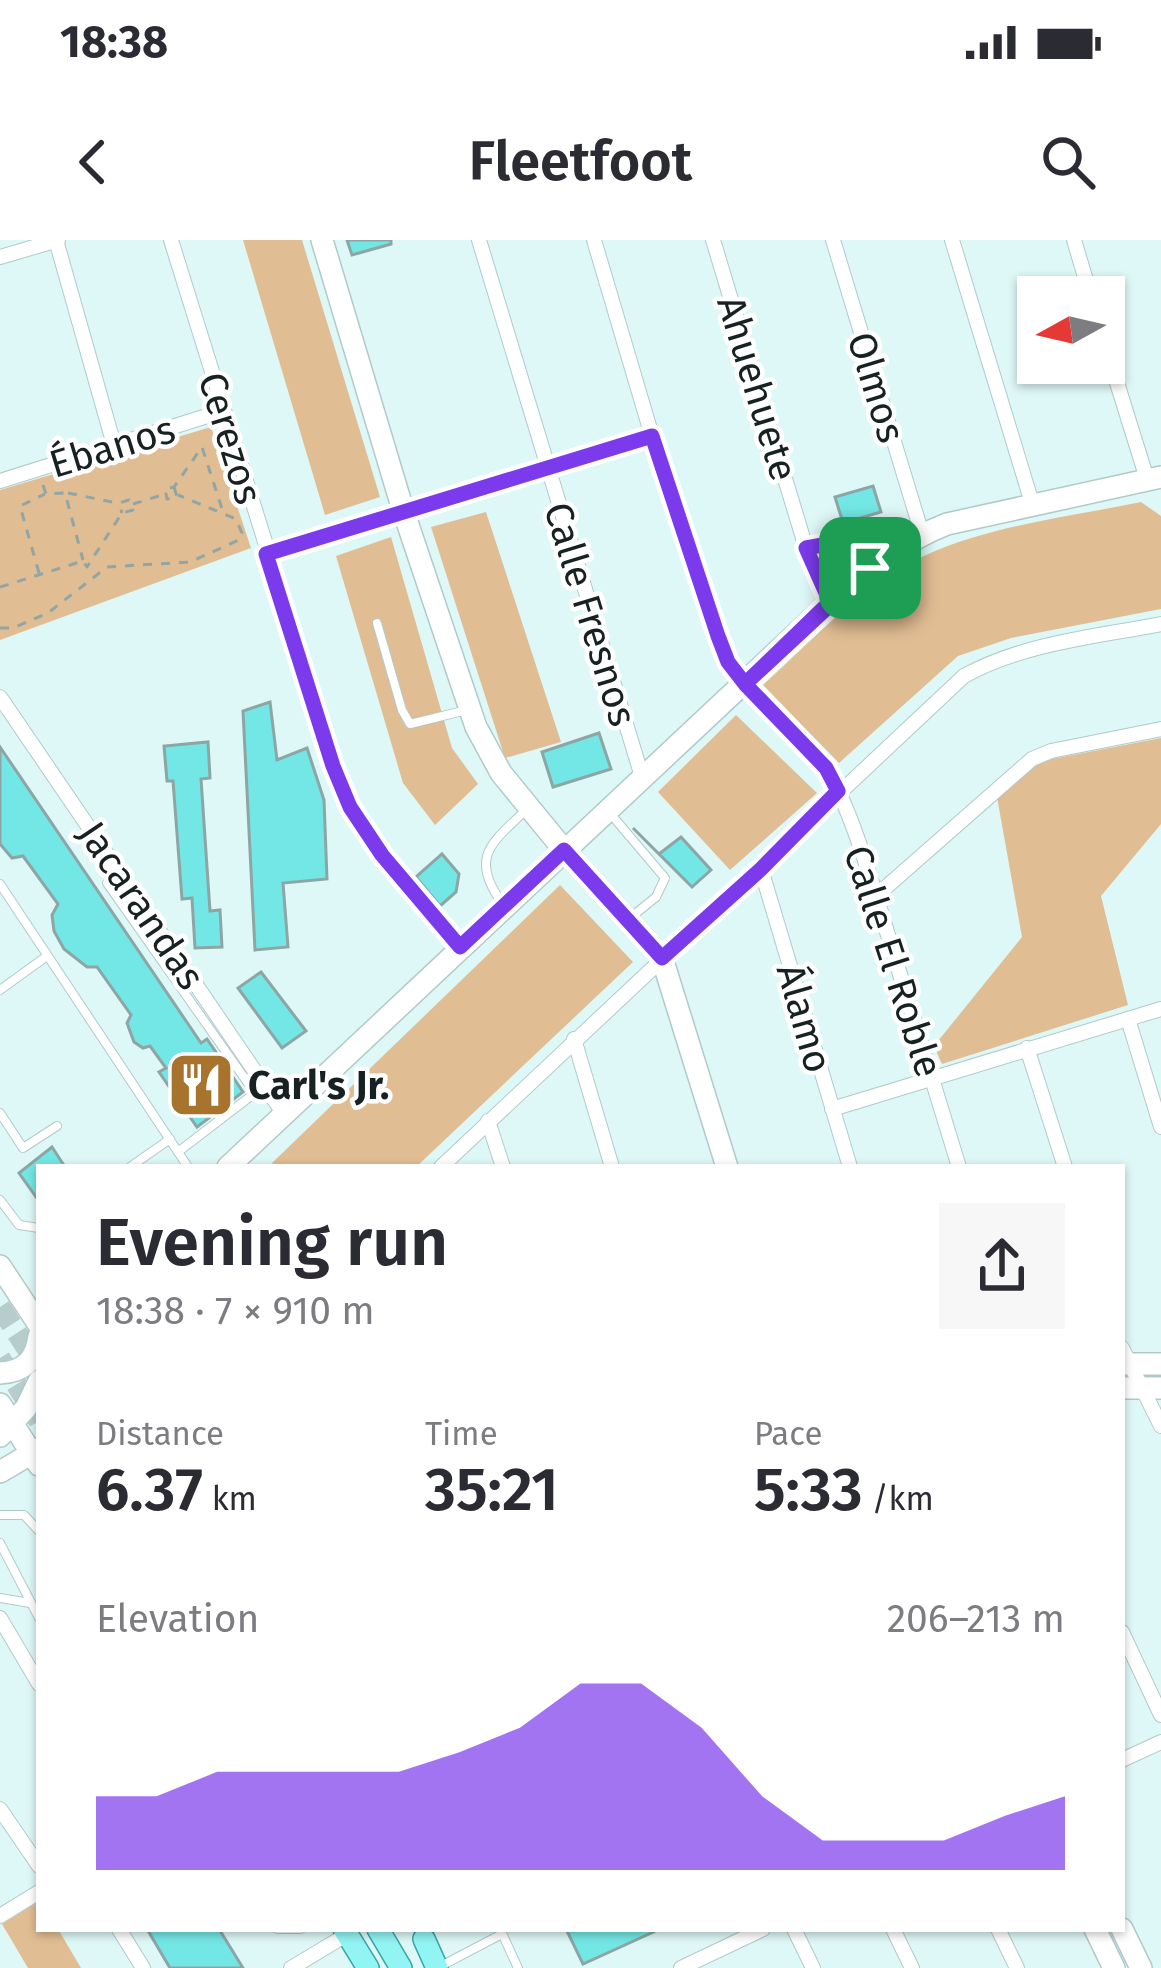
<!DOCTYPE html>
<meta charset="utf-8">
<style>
body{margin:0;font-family:"Fira Sans",sans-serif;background:#f7f7f7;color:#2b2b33;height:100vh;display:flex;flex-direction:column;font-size:45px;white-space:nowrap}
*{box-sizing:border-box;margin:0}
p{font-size:39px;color:#7c7c81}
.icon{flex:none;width:66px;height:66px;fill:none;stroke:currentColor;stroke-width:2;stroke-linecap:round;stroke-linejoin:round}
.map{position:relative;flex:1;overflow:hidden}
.side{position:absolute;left:36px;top:924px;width:1089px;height:768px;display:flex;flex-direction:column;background:#fff;border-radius:0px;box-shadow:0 3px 9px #0004}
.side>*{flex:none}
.needle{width:78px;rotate:262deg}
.controls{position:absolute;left:1017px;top:36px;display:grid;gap:24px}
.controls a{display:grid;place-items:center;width:108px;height:108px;border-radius:0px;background:#fff;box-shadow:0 3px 9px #0004;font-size:60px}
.pin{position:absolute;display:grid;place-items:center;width:102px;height:102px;color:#fff;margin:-51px;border-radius:24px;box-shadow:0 6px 18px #0006}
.round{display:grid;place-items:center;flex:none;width:126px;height:126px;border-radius:0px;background:#f7f7f7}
.head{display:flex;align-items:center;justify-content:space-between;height:204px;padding:0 60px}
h1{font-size:66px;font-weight:600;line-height:90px}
.stats{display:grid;grid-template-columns:repeat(3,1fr);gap:18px;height:204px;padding:12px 60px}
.stats div{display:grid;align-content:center}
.stats b{font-size:60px;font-weight:600}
.stats small{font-size:33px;font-weight:400}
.stats p{font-size:33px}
.chart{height:336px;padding:24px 60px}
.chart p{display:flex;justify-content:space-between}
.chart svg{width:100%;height:216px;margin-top:12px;fill:#7c3aed;opacity:.7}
.status{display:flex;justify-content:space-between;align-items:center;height:84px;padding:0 60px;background:#fff;direction:ltr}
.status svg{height:33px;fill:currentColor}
header{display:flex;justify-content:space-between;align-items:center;height:156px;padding:0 60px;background:#fff;font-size:54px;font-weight:600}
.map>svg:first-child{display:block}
.green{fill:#e1bd93}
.building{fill:#73e7e5;stroke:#8da6a5;stroke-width:3}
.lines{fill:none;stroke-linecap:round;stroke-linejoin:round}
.primary-tunnel{stroke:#b6cdcc;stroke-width:21;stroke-dasharray:21 10;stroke-linecap:butt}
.lane-casing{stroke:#b1cac9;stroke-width:10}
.street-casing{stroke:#b1cac9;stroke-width:16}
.secondary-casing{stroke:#b1cac9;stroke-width:24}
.primary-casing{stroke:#38a6a4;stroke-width:24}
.path{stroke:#91a5a4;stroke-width:3;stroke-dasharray:9 9;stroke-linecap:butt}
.lane{stroke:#fff;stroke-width:8}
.street{stroke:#fff;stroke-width:14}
.secondary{stroke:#fff;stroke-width:21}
.primary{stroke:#92f4f3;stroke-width:21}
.route-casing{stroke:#fff;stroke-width:24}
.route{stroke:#7c3aed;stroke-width:15}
.labels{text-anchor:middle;stroke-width:9;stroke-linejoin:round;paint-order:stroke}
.street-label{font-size:39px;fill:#182121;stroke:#fff}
.poi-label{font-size:39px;font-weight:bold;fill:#182121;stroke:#fff;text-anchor:start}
</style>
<div class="status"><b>18:38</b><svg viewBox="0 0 49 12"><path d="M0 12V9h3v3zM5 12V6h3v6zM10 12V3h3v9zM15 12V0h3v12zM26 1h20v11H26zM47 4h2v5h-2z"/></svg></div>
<header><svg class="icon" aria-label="back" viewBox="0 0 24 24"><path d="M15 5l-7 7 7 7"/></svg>Fleetfoot<svg class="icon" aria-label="search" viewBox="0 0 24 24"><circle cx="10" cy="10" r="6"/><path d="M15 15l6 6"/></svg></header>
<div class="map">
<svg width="1161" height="1728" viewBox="0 0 1161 1728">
<rect width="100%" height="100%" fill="#def8f7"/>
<g class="green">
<polygon points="243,0 302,0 380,257 325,275"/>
<polygon points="211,187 251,308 0,400 0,250"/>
<path d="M1141,262L1161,276V369L1011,398L958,416L839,523L763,445C813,400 862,345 924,316C990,285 1070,277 1141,262Z"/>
<polygon points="486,272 561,502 505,518 431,287"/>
<polygon points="391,297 452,508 478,544 435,585 403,543 336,316"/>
<polygon points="736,475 817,553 730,630 658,552"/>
<polygon points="1161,498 1161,584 1101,656 1128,765 942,824 934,806 1022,697 997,557 1022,531 1052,519"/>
<polygon points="560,645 633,722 416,927 275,927 272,923"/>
<polygon points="39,1661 39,1689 58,1689 81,1728 28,1728 2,1684"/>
</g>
<g class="building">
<polygon points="347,0 391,0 391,4 352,15"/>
<polygon points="873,246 881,272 843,283 835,257"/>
<polygon points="270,462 277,520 307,508 324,560 327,639 283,643 288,707 255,710 243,471"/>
<polygon points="599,493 611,529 553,547 542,512"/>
<polygon points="208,502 210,538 201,539 210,671 220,670 222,707 195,708 192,658 182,659 173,541 167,541 164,506"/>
<polygon points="0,507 201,803 207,799 243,852 197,887 159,832 166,828 150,806 143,808 134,802 127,783 131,775 97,727 87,727 64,709 54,691 52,675 58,664 23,616 12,618 0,604"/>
<polygon points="633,588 659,614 681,597 711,630 692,647"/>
<polygon points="442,614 459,634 456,652 440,666 416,637"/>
<polygon points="261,732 306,791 282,808 238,748"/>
<polygon points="52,907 65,927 39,927 39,961 19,933"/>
<polygon points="147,1689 219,1689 243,1728 170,1728"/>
<polygon points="566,1689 660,1689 583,1724"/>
</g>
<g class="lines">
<g class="primary-tunnel">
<polyline points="0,1067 39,1127"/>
<polyline points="0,1118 39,1181"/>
</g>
<g class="lane-casing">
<g id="lane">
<polyline points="808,308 851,300 869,325"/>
<polyline points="377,383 402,470 410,484 467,470"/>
<polyline points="609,572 665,638 656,657 630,678"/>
<polyline points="107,643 255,853 178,912"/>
<polyline points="0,644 188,927"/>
<path d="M502,663C468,616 493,602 528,568"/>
<polyline points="0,750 47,716"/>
<polyline points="0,873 23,908 57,886"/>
<polyline points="130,927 170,899"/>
<polyline points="0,960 19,985 39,988"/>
<polyline points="0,1275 24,1275 39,1291"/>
<polyline points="0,1303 39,1378"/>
<polyline points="0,1358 30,1363"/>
<polyline points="277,1689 301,1689"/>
<polyline points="501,1691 518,1728"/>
<polyline points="441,1726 502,1694"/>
</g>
</g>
<g class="street-casing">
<g id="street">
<polyline points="56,0 114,205"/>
<polyline points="171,0 342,549 362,589 460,707"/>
<polyline points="479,0 643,540"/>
<path d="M594,0L652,196L718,396C743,458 808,488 837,548C860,597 875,653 891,705C914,779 937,853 959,927"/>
<polyline points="713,0 806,308 830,362"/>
<polyline points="833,0 922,294"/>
<polyline points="952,0 1032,263"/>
<polyline points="1074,0 1091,57"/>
<polyline points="0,17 58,0"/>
<polyline points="1104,101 1147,239"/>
<polyline points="0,241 223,171"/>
<polyline points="266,314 652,196"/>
<polyline points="0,457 284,874"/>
<polyline points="761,629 850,927"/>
<polyline points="876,656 1032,519 1051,511 1161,489"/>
<polyline points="1128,779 1161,887"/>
<polyline points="574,799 612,927"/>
<polyline points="1027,808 1065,927"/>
<polyline points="832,869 1161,769"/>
<polyline points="488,881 503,927"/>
<path d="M441,927L964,436C1024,403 1095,397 1161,384"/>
<polyline points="1122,1108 1161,1186"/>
<polyline points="0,1378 39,1444"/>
<polyline points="1122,1392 1161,1475"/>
<polyline points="1122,1520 1161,1502"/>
<polyline points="0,1569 39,1626"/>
<polyline points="0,1676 39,1652"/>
<polyline points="119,1689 143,1728"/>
<polyline points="794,1689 813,1728"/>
<polyline points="893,1689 912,1728"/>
<polyline points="998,1689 1017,1728"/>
<polyline points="291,1728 348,1694"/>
<polyline points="681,1728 763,1689"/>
</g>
</g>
<g class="secondary-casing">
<g id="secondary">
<polyline points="322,0 403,270 476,487 501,533 564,610 662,718 727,927"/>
<path d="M228,927L830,362C866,331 903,301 947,284L1161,237"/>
<polyline points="0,1026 39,1085"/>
<polyline points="1122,1124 1161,1124"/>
<path d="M0,1133C24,1132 36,1120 39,1096"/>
<polyline points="1122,1148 1161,1148"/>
<polyline points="0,1164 39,1225"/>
<polyline points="0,1196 26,1168 39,1141"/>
<polyline points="0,1232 39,1209"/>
<polyline points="1095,1689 1114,1728"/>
<polyline points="1122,1689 1141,1728"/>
</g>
</g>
<g class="primary-casing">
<g id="primary">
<polyline points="344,1689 368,1728"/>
<polyline points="378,1689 401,1728"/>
<polyline points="424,1699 437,1728"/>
</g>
</g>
<g class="path">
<polyline points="43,245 46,254 65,253 83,320"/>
<polyline points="174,247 177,257 167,259 165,249 174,247 202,207 223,272"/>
<polyline points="68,253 117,263"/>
<polyline points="133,264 162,255"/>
<polyline points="39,333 20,266 45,254"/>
<polyline points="0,347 83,321 87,327 122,273 133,270 129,260 119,263 122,273"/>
<polyline points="0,388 13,388 48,373 107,327 190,322 239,300 242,293 236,279 178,255"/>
</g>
<use href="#lane" class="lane"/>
<use href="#street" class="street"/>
<use href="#secondary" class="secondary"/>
<use href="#primary" class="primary"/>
</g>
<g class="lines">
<g class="route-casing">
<polyline id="route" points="870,328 745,444 728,422 718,396 652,196 266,314 333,526 350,567 382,615 460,707 564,610 662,718 761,629 838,551 826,528 745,444 830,362 806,308 850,300 857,304 870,328"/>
</g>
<use href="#route" class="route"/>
</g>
<defs>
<g id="restaurant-square" transform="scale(3.45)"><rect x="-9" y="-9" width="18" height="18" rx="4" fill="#a8742d" stroke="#fff"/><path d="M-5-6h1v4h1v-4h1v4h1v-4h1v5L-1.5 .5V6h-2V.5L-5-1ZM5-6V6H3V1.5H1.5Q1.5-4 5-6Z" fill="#fff"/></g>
</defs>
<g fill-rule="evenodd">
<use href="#restaurant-square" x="201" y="845"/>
</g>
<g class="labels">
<g class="street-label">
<text transform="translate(877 147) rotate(73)" y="14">Olmos</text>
<text transform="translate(758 148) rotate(73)" y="14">Ahuehuete</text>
<text transform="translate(231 198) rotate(73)" y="14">Cerezos</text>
<text transform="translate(112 206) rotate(-17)" y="14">Ébanos</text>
<text transform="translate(591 374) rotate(73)" y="14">Calle Fresnos</text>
<text transform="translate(142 665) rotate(56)" y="14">Jacarandas</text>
<text transform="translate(894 721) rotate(72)" y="14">Calle El Roble</text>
<text transform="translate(805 778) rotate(74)" y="14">Álamo</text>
</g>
<g class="poi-label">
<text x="248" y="859">Carl's Jr.</text>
</g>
</g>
</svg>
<div class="controls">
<a><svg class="needle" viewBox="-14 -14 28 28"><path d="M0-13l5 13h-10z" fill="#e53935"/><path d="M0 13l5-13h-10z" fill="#7c7c81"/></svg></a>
</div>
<div class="pin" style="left:870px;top:328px;background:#1e9e55"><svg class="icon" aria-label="arrive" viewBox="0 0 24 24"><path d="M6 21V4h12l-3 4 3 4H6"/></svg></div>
<section class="side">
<div class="head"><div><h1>Evening run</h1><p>18:38 · 7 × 910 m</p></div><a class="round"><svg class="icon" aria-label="share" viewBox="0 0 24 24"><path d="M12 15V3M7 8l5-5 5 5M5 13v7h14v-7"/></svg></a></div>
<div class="stats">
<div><p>Distance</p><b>6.37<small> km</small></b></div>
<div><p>Time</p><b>35:21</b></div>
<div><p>Pace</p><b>5:33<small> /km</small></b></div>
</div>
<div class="chart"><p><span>Elevation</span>206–213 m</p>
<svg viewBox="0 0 160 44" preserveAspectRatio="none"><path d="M0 44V29L10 29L20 24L30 24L40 24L50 24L60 20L70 15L80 6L90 6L100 15L110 29L120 38L130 38L140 38L150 33L160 29V44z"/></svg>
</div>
</section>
</div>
